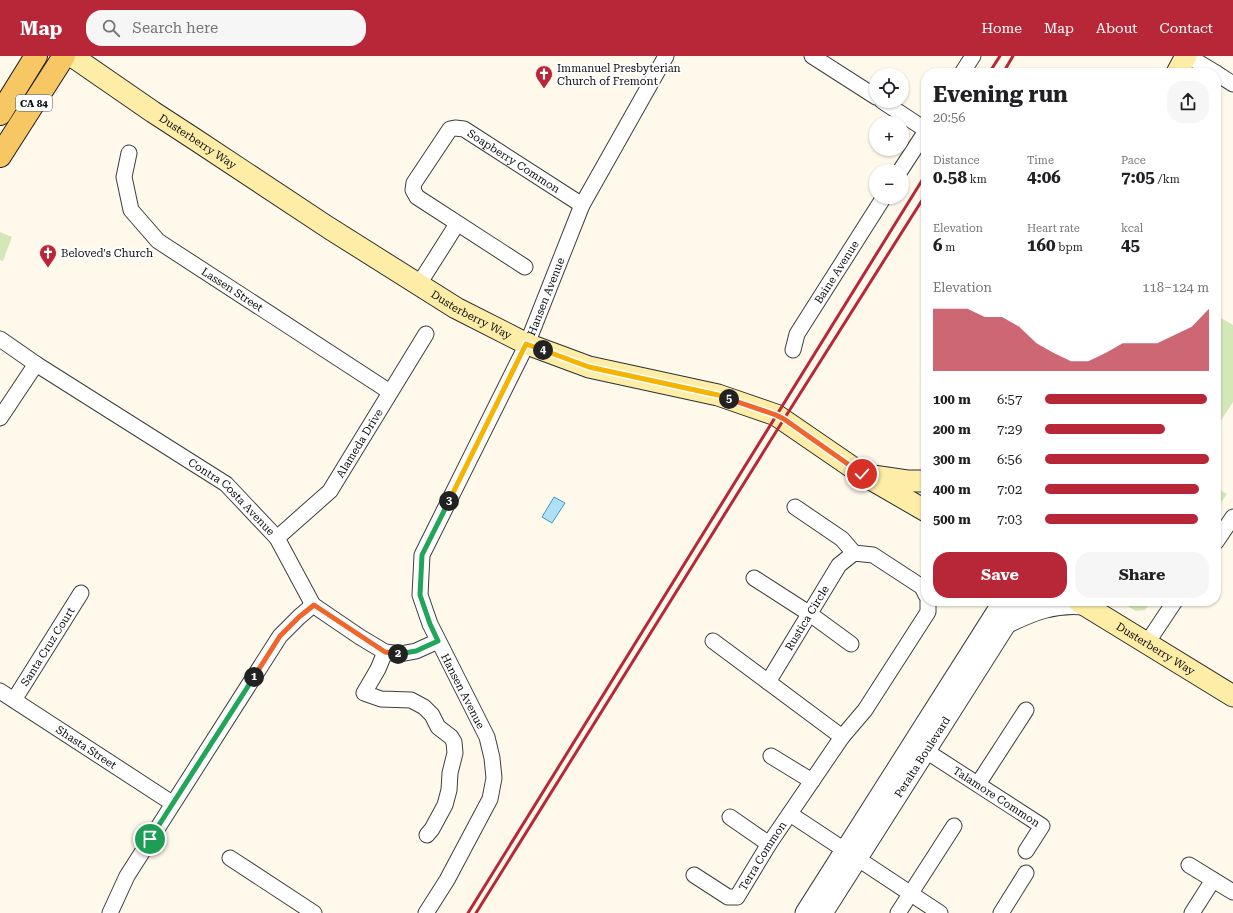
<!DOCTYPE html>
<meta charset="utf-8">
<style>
body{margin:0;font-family:"Roboto Serif",serif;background:#f6f6f6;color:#202124;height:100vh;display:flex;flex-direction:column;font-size:15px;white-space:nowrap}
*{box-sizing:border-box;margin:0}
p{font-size:13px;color:#757577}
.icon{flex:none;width:22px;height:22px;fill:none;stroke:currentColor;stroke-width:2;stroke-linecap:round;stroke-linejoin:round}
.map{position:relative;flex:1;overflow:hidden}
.sheet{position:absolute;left:921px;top:12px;width:300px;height:538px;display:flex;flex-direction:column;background:#fff;border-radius:16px;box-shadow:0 1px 3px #0004}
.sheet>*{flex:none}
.controls{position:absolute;left:869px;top:12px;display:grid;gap:8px}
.controls a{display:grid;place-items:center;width:40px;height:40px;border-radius:50%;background:#fff;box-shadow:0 1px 3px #0004;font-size:20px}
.pin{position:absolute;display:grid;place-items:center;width:34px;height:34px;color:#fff;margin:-17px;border:2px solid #fff;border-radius:50%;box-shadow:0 1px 4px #0007}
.km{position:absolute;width:20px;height:20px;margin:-10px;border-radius:50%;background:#222;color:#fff;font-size:11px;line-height:20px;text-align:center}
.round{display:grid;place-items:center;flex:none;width:42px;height:42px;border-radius:16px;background:#f6f6f6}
.headline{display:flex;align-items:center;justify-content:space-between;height:68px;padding:0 12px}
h1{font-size:22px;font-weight:700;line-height:30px}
.metrics{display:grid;grid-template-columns:repeat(3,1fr);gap:6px;height:68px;padding:4px 12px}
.metrics div{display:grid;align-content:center}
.metrics b{font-size:17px;font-weight:700}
.metrics small{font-size:11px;font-weight:400}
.metrics p{font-size:11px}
.chart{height:112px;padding:8px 12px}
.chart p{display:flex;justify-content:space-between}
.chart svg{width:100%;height:72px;margin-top:4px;fill:#b82738;opacity:.7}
.primary-button{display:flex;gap:8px;margin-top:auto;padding:8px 12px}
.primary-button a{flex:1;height:46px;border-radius:16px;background:#b82738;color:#fff;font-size:16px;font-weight:700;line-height:46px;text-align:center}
.primary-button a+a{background:#f6f6f6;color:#202124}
ul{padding:0 12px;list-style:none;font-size:13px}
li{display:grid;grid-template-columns:64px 48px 1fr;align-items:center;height:30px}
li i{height:10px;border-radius:5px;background:#b82738}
header{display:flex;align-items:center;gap:24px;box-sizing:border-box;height:56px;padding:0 20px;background:#b82738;color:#fff}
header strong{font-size:19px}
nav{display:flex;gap:22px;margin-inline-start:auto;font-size:14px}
.search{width:280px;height:36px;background:#f6f6f6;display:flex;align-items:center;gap:10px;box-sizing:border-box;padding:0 14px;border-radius:16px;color:#757577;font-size:15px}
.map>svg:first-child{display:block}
.green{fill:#d3e8b6}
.water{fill:#b0e0f5;stroke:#399bca}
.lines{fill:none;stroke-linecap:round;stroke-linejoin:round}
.minor-casing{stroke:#3f3f3f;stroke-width:17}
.tertiary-casing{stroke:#3f3f3f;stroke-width:21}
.secondary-casing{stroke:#2e2e2e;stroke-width:23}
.primary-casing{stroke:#1d1d1d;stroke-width:24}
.minor{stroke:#fff;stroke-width:15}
.tertiary{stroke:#fff;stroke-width:19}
.secondary{stroke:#feeda7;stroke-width:21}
.primary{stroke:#f6c763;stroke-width:22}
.rail{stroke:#b82738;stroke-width:3}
.split-1-casing{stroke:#fff;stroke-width:8}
.split-2-casing{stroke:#fff;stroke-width:8}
.split-3-casing{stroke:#fff;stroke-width:8}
.split-4-casing{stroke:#fff;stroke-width:8}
.split-5-casing{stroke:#fff;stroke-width:8}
.split-6-casing{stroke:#fff;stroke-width:8}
.split-1{stroke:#22a559;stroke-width:5}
.split-2{stroke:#f0652b;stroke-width:5}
.split-3{stroke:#22a559;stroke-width:5}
.split-4{stroke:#f5b400;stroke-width:5}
.split-5{stroke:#f5b400;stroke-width:5}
.split-6{stroke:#f0652b;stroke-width:5}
.labels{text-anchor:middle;stroke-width:4;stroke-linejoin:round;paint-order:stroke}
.shield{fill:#fff;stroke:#555;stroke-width:1}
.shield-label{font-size:10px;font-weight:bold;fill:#0c0c0c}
.poi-label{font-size:11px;fill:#0c0c0c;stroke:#fff;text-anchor:start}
.street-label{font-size:11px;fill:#0c0c0c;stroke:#fff}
</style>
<header>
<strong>Map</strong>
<div class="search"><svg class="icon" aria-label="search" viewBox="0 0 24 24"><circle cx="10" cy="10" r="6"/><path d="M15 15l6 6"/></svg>Search here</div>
<nav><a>Home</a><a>Map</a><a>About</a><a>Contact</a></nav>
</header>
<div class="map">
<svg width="1233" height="857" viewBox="0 0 1233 857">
<rect width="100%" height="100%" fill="#fff9eb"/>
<g class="green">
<polygon points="0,176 12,181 3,205 0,204"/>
<polygon points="1216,259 1233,269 1233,346 1216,372"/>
<polygon points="1216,432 1227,438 1216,454"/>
<polygon points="1119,545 1152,545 1145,554 1136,555"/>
</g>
<polygon class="water" points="554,441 565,447 552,467 542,461"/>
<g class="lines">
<g class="minor-casing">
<g id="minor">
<polyline points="812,0 876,41"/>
<polyline points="1188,0 1216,17"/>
<polyline points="962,17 973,0"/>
<polyline points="1216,17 1233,28"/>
<polyline points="882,45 926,74"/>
<path id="s1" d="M129,97L124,121L131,154L158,185L390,336"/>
<polyline points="900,115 926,75"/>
<path id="s2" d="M525,211L417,141L413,134L414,127L450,73L455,72L464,73L582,149"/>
<polyline points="419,228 457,168"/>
<path id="s3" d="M0,283L36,308L226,428L277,482L313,549L360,581L385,596L400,598L416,595L438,585"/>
<path id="s4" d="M793,294L797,278L884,141"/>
<polyline points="0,362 36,308"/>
<polyline points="795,451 842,483 854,497"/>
<path id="s5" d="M277,482L330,435L426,278"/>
<polyline points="1216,486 1233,461"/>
<polyline points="754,522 810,558 851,588"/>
<polyline points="713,585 842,681"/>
<polyline points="1147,587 1175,545"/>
<polyline points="385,596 378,613 364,637 381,643 411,644 424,651 432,659 438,671 451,681 454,686 455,697 450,717 449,734 445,749 432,773 427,779"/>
<path id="s6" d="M768,626L839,509L854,497L873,499L922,531L926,539"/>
<path id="s7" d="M0,635L172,747"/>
<path id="s8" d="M14,644L81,537"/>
<path id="s9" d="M926,695L1042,770L1026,795"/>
<polyline points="771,700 812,725"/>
<polyline points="978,728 1026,654"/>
<polyline points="790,758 940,857"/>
<polyline points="730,761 769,788"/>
<polyline points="230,802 314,857"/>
<polyline points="1189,809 1233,836"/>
<path id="s10" d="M694,819L728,841H737L769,788L842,681L865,654L928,556V545"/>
<polyline points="110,857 127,820 280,580 299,561 313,549"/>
<path id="s11" d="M426,857L447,824L490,743L494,722L492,702L487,681L430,568L420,539L422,499L527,288L582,149L666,0"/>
<polyline points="898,857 954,770"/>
<polyline points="1001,857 1026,817"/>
<polyline points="1192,857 1213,824"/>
</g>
</g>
<g class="tertiary-casing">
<g id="tertiary">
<path d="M1006,568C1032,555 1055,546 1084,549"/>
<polyline points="805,857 1003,545"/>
<path id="s12" d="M823,857L1021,545"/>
</g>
</g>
<g class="secondary-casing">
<g id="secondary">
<path id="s13" d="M72,0L153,56L193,82L329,172L456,252L527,288L589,311L718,339L776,359L862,418L926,455"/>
<polyline points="1177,17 1186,0"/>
<polyline points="873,420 907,425 926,425"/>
<path id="s14" d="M1078,545L1233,640"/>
</g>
</g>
<g class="primary-casing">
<g id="primary">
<polyline points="0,58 36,0"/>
<polyline points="0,100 64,0"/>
</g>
</g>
<use href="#minor" class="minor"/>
<use href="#tertiary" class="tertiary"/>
<use href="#secondary" class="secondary"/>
<use href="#primary" class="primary"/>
<g class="rail">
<polyline points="989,17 1000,0"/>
<polyline points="1003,17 1013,0"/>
<polyline points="468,857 926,118"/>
<polyline points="476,857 784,363 926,138"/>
</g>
</g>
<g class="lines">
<g class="split-1-casing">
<polyline id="split-1" points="150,783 254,621"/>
</g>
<g class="split-2-casing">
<polyline id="split-2" points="254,621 280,580 299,561 314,549 385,596 398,598"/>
</g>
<g class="split-3-casing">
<polyline id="split-3" points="398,598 416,595 438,585 430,568 420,539 422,499 449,445"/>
</g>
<g class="split-4-casing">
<polyline id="split-4" points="449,445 526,288 543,294"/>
</g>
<g class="split-5-casing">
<polyline id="split-5" points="543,294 589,311 718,339 729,343"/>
</g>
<g class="split-6-casing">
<polyline id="split-6" points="729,343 776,359 784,363 862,418"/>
</g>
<use href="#split-1" class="split-1"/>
<use href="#split-2" class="split-2"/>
<use href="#split-3" class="split-3"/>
<use href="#split-4" class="split-4"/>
<use href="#split-5" class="split-5"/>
<use href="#split-6" class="split-6"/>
</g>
<defs>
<g id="church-pin" transform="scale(0.9)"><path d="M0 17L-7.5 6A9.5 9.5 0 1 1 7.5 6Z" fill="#b82738" stroke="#fff"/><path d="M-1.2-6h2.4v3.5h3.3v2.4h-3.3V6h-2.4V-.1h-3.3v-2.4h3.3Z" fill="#fff"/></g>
</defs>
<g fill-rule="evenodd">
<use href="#church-pin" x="544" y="18"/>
<use href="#church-pin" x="48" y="197"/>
</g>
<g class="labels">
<rect class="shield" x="16" y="39" width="36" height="16" rx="3"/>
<g class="shield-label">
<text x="34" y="51">CA 84</text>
</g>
<g class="poi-label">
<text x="557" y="16">Immanuel Presbyterian<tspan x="557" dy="13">Church of Fremont</tspan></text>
<text x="61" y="201">Beloved's Church</text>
</g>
<g class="street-label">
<text dy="4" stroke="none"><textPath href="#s13" startOffset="152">Dusterberry Way</textPath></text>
<text dy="4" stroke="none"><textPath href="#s2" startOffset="282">Soapberry Common</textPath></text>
<text dy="4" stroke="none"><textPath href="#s4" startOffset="90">Baine Avenue</textPath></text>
<text dy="4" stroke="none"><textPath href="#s1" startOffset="188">Lassen Street</textPath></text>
<text dy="4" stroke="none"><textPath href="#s11" startOffset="678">Hansen Avenue</textPath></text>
<text dy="4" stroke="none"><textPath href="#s13" startOffset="476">Dusterberry Way</textPath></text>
<text dy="4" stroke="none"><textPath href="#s5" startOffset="127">Alameda Drive</textPath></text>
<text dy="4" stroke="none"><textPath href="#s3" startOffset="281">Contra Costa Avenue</textPath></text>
<text dy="4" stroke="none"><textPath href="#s6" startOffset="75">Rustica Circle</textPath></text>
<text dy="4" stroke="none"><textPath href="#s8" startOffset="63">Santa Cruz Court</textPath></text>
<text dy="4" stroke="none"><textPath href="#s14" startOffset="91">Dusterberry Way</textPath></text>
<text transform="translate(463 635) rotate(63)" y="4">Hansen Avenue</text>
<text dy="4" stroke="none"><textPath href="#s7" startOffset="103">Shasta Street</textPath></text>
<text dy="4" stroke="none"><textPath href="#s12" startOffset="185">Peralta Boulevard</textPath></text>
<text dy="4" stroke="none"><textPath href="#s9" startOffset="84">Talamore Common</textPath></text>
<text dy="4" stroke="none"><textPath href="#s10" startOffset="98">Terra Common</textPath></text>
</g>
</g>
</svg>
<div class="controls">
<a><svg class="icon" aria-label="locate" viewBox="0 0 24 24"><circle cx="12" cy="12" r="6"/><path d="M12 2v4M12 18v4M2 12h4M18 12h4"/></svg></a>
<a>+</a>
<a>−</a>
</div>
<div class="pin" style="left:150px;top:783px;background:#1e9e55"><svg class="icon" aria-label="arrive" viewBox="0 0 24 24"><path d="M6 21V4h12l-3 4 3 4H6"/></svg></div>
<div class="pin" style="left:862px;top:418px;background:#d93025"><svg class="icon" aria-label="check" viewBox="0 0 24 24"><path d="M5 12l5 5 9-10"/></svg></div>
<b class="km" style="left:254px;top:621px">1</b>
<b class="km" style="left:398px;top:598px">2</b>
<b class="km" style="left:449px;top:445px">3</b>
<b class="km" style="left:543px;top:294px">4</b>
<b class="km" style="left:729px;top:343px">5</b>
<section class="sheet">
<div class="headline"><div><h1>Evening run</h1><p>20:56</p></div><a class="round"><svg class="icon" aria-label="share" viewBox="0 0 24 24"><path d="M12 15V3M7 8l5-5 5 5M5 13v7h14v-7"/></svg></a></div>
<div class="metrics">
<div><p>Distance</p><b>0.58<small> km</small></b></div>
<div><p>Time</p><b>4:06</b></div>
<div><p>Pace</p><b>7:05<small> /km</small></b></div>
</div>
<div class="metrics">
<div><p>Elevation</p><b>6<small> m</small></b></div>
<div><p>Heart rate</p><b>160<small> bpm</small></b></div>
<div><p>kcal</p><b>45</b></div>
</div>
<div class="chart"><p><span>Elevation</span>118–124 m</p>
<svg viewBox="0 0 160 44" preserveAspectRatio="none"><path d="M0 44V6L10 6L20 6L30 11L40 11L50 17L60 27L70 33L80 38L90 38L100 33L110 27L120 27L130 27L140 22L150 17L160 6V44z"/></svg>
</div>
<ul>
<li><b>100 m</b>6:57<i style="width:99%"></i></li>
<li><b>200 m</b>7:29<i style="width:73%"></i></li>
<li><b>300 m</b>6:56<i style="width:100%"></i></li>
<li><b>400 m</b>7:02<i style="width:94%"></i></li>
<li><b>500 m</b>7:03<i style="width:93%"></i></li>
</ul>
<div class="primary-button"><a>Save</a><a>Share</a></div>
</section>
</div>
